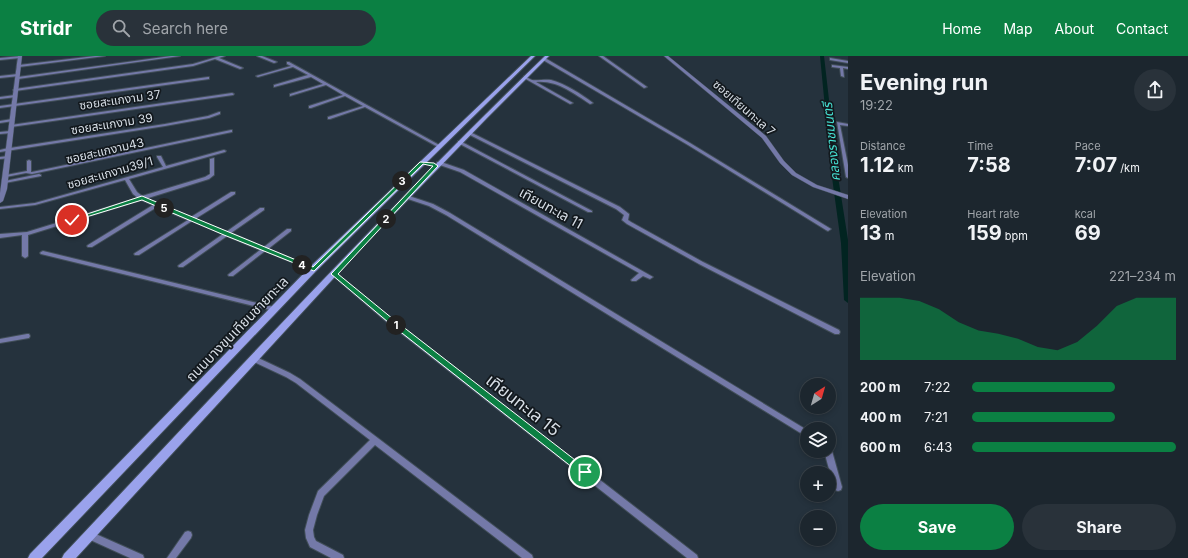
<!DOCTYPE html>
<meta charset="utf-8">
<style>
body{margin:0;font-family:Inter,"Noto Sans Thai",sans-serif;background:#29323a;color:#f1f3f6;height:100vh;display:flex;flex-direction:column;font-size:15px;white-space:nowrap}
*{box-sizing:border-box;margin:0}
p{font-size:13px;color:#a0a5aa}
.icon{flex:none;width:22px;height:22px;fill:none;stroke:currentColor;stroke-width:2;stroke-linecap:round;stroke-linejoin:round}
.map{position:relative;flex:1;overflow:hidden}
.side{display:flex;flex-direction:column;background:#1c262e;width:340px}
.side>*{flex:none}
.needle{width:26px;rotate:37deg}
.buttons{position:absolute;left:800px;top:322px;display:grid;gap:8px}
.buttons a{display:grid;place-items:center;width:36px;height:36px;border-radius:50%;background:#1c262e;box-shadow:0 2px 6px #0003,0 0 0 1px #3a434a;font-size:20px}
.pin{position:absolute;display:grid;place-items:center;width:34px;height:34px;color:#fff;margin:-17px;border:2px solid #fff;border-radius:50%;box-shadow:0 1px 4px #0007}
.km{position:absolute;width:20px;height:20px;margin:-10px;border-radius:50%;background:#222;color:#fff;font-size:11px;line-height:20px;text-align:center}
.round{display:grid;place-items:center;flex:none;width:42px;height:42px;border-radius:21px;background:#29323a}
.head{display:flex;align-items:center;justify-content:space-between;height:68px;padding:0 12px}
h1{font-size:22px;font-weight:700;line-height:30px}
.stats{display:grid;grid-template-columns:repeat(3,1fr);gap:6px;height:68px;padding:4px 12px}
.stats div{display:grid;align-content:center}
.stats b{font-size:20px;font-weight:700}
.stats small{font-size:11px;font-weight:400}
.stats p{font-size:11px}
.chart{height:112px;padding:8px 12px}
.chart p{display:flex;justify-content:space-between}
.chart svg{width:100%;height:72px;margin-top:4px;fill:#0b8043;opacity:.7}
.button{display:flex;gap:8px;margin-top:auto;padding:8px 12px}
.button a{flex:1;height:46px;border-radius:24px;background:#0b8043;color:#fff;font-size:16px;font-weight:700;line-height:46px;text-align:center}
.button a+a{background:#29323a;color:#f1f3f6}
ul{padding:0 12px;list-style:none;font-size:13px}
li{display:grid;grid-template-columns:64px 48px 1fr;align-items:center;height:30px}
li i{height:10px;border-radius:5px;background:#0b8043}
header{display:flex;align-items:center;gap:24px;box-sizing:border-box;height:56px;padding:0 20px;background:#0b8043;color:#fff}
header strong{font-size:19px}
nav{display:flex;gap:22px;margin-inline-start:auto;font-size:14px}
.search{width:280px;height:36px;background:#29323a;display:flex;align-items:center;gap:10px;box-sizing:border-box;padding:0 14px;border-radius:22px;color:#a0a5aa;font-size:15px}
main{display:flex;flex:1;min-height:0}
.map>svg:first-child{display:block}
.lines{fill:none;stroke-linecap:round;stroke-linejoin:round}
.canal{fill:#022421;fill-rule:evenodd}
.minor-casing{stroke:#414e58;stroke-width:2}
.tertiary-casing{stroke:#414e58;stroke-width:1}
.secondary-casing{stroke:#414e58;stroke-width:2}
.minor{fill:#7479a8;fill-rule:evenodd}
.tertiary{fill:#7479a8;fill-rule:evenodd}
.secondary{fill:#9aa2ec;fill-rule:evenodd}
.route{fill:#0b8043;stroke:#fff}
.labels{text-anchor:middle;stroke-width:3.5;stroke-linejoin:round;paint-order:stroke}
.far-street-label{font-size:12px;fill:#d7dee6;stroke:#13191e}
.far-water-label{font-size:13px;font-style:italic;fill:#46e1d3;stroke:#13191e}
.street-label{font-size:14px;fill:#d7dee6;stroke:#13191e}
.near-street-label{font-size:17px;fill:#d7dee6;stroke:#13191e}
</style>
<header>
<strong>Stridr</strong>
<div class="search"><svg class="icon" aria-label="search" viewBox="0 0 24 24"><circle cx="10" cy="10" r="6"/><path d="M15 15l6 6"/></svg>Search here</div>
<nav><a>Home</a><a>Map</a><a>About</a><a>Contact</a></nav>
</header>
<main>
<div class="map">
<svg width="848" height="502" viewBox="0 0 848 502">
<rect width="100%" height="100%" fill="#25323d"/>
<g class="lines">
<polygon class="canal" points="820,0 824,0 837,114 848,184 848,247 844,244 841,187 831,114"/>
<g class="minor-casing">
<g id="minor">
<polygon points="21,0 21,2 20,2 0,4 0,2"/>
<polygon points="95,0 105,0 19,11 17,10 19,9"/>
<polygon points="171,0 180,0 18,23 16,22 18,21"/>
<polygon points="220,0 225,0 219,2 243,12 240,13 215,3 193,10 15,35 13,34 15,33 193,8"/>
<polygon points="257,0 262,0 277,6 274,7"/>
<polygon points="599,0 603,0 647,31 644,32"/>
<polygon points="543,2 545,2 690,87 831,173 828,175 826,174 688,89 543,4"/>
<polygon points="830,2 848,5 848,7 830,4"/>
<polygon points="287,6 289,6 441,90 438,91 365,51 330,63 328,63 328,61 363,50 345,40 311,52 309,52 309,50 343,39 326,29 290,40 290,38 323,28 311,21 274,31 274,29 308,19 293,11 258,21 256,20 291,10 287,8"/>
<polygon points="832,9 848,11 848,13 843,12 844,21 841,20 840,12 832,11"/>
<polygon points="18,18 19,18 19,20 0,22 0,20"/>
<path d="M524,20C527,21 529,23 532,24C537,25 545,23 551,24C566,28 581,38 593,47L590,48C573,37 557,24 536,26L573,47L570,48L524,22Z"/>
<polygon points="208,21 209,21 209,23 0,52 0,50"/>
<polygon points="232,37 234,38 233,39 11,71 9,70 11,69"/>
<polygon points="15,39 16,39 16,41 0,43 0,41"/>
<polygon points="219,56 220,56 220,58 209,62 165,70 0,96 0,94 8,92 10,92 165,68 208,60"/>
<polygon points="12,63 14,64 13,65 0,67 0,65"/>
<polygon points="837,66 848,68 848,70 840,69 848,109 848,122 846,121"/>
<polygon points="231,74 232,74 232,76 32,118 26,117 6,121 4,120 6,119 27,115 27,105 29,104 31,105 31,116 32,116 123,97 121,89 123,88 125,89 127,96"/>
<polygon points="10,75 12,76 11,77 0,78 0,76"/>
<polygon points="468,76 470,76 620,151 629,158 629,159 628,164 631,166 703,206 839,274 840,276 839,278 835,278 699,208 627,168 622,164 624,159 616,153 468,78"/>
<polygon points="458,85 460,85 592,155 592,156 588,156 458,87"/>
<polygon points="224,94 226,95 225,96 129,123 137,136 142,140 205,121 210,118 210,103 214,102 214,119 209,123 145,143 191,161 231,136 235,136 235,138 195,163 226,176 260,152 264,152 264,154 231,177 264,191 287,173 291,173 291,175 268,193 315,212 316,213 315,214 311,214 265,195 233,220 229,220 228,219 229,218 260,194 227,180 183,211 179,211 178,210 179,209 223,178 192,165 139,199 135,199 134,198 135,197 188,164 157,151 92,191 88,191 87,190 88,189 153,149 141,144 28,179 28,200 27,201 25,202 22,200 22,179 0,182 0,178 27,176 138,142 133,138 125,124 35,149 0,153 0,151 35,147 163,111 157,101 157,100 161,100 166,110"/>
<polygon points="8,100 10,100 10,102 0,103 0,101"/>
<polygon points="437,106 441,106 464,114 653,221 650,223 643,220 636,225 632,225 631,224 639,217 460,116 437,108"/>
<polygon points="39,118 41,119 41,120 5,127 3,126 5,125"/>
<polygon points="405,140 409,140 433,148 450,157 807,374 807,381 446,159 429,150 405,142"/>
<polygon points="43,195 274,251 277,253 274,255 41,198 40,197 41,196"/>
<polygon points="334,216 336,217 392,263 697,499 698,502 687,502 388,267 332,219 331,218"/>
<polygon points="27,278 29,278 30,280 29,282 0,287 0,283"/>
<polygon points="254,300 290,317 300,323 532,499 533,502 522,502 375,389 324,440 317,459 313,474 314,481 316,485 343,499 344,502 331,502 310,491 306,482 305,474 309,459 318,435 370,384 296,327 286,321 252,305 251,303 252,301"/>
<polygon points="829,392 831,393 832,395 842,431 841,434 838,435 835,434 834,431 824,395 829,395"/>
<polygon points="89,475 143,499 144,502 130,502 86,482 85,479 86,476"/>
<polygon points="188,475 191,476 192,479 191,482 176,502 167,502 185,476"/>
</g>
</g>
<g class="tertiary-casing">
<g id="tertiary">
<polygon points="18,0 22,0 7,133 3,145 0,147 0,137"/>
<polygon points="664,0 668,0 766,80 784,105 796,117 817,129 848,139 848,143 813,131 792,119 780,107 762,82"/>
</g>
</g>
<g class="secondary-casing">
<g id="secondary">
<polygon points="531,0 535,0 316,215 42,502 28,502 30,498 310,211"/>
<path d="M545,0H549L487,62L366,187L76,502H62L64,498C222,330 379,161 545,0Z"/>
</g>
</g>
<use href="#minor" class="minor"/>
<use href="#tertiary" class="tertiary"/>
<use href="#secondary" class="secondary"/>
</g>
<polygon class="route" points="420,106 434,107 438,110 338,218 393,263 588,414 588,419 582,419 388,266 331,218 433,110 432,110 423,108 314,215 224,179 142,144 73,165 69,164 142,140 313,211"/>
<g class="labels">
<g class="far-street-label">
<text transform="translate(120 44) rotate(-8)" y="4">ซอยสะแกงาม 37</text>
<text transform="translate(744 52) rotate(41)" y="4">ซอยเทียนทะเล 7</text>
<text transform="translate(112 68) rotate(-9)" y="4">ซอยสะแกงาม 39</text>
<text transform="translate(105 95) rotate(-13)" y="4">ซอยสะแกงาม43</text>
<text transform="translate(110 117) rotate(-16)" y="4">ซอยสะแกงาม39/1</text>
</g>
<g class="far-water-label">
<text transform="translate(831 86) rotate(-96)" y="5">คลองราชมนตรี</text>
</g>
<g class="street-label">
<text transform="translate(551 152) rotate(29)" y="5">เทียนทะเล 11</text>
<text transform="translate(237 273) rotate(-46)" y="5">ถนนบางขุนเทียนชายทะเล</text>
</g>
<g class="near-street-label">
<text transform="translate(523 349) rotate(38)" y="6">เทียนทะเล 15</text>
</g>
</g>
</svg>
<div class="buttons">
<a><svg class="needle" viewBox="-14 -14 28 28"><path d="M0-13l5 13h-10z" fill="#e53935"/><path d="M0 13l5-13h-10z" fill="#a0a5aa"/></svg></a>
<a><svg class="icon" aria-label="layers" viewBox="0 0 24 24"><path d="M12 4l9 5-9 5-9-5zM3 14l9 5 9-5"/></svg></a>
<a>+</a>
<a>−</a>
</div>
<div class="pin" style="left:585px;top:416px;background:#1e9e55"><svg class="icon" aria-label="arrive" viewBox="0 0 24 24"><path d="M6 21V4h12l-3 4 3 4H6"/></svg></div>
<div class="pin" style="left:72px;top:164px;background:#d93025"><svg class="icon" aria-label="check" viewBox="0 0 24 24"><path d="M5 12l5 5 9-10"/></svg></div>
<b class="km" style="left:396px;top:269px">1</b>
<b class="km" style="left:386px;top:163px">2</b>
<b class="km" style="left:402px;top:125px">3</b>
<b class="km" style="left:302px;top:209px">4</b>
<b class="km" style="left:164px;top:152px">5</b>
</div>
<section class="side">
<div class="head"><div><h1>Evening run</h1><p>19:22</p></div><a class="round"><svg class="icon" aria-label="share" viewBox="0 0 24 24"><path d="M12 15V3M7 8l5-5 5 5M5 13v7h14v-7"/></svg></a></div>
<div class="stats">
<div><p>Distance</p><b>1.12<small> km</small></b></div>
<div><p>Time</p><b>7:58</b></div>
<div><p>Pace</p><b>7:07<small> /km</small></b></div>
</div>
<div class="stats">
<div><p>Elevation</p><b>13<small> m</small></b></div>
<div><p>Heart rate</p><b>159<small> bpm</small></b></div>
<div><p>kcal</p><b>69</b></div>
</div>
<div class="chart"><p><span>Elevation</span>221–234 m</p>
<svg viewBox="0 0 160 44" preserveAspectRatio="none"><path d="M0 44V6L10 6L20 6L30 8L40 13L50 21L60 26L70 28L80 31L90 36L100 38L110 33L120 23L130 11L140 6L150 6L160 6V44z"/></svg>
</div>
<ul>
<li><b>200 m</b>7:22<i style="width:70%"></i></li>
<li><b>400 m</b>7:21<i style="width:70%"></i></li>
<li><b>600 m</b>6:43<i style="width:100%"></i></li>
</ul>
<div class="button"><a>Save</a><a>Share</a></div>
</section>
</main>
